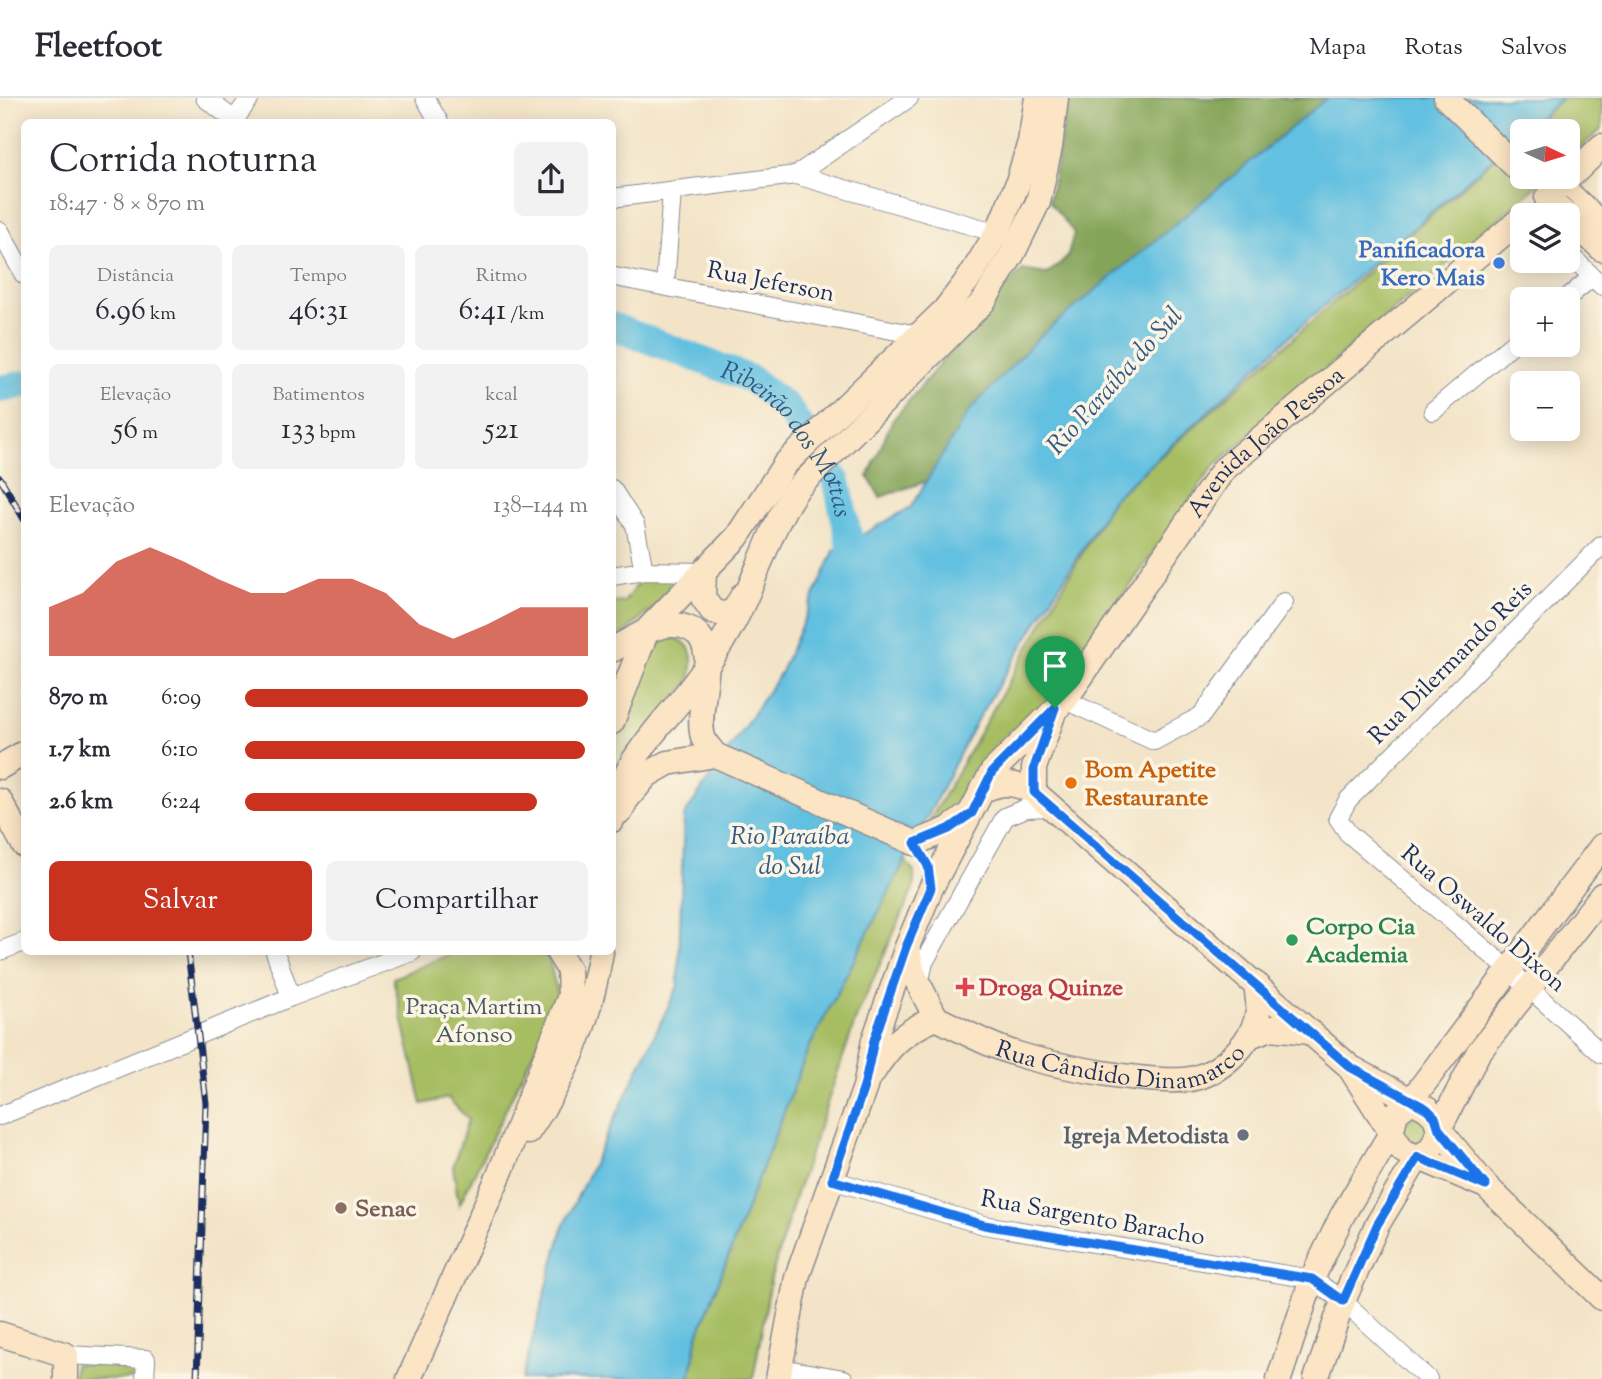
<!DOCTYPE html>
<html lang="pt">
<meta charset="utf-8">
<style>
body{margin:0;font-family:"Sorts Mill Goudy",serif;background:#f2f2f3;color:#2b2b33;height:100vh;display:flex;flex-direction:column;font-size:26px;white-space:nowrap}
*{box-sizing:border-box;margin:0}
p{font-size:23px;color:#7c7c81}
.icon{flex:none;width:38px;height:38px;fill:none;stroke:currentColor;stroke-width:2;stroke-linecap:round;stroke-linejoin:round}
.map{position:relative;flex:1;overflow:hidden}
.panel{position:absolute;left:21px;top:21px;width:595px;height:836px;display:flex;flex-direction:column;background:#fff;border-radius:10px;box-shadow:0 4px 18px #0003}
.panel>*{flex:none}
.needle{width:46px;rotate:94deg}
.buttons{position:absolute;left:1510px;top:21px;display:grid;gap:14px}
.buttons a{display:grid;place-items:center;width:70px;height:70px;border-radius:10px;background:#fff;box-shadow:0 4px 18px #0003;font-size:35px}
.pin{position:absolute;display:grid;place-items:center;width:60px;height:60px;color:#fff;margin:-72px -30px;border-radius:50% 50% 50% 0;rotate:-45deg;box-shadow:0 0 7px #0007}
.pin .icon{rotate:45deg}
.round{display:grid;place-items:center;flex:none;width:74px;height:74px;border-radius:10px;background:#f2f2f3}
.summary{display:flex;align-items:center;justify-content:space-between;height:119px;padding:0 28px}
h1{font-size:38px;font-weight:600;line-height:52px}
.stats{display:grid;grid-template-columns:repeat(3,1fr);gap:10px;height:119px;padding:7px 28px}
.stats div{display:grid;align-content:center;border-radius:10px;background:#f2f2f3;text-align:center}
.stats b{font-size:30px;font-weight:600}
.stats small{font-size:19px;font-weight:400}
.stats p{font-size:19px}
.chart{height:196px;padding:14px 28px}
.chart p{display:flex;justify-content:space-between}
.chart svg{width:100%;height:126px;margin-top:7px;fill:#c8321e;opacity:.7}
.button{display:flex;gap:14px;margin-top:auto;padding:14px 28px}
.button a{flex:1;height:80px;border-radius:10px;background:#c8321e;color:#fff;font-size:28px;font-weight:600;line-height:80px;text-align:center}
.button a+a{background:#f2f2f3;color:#2b2b33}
ul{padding:0 28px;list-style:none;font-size:23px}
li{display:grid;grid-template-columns:112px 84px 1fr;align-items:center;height:52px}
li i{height:18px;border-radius:9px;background:#c8321e}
header{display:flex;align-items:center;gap:42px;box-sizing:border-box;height:98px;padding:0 35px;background:#fff;border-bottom:2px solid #e1e1e2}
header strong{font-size:33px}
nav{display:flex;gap:38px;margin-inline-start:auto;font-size:24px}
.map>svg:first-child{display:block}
.green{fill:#a6bd62;stroke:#607660;stroke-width:2}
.forest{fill:#84a458;stroke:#506a5b;stroke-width:2}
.water{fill:#62c0e0;stroke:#3e789f;stroke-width:2}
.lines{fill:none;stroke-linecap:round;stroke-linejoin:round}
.river{stroke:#62c0e0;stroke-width:28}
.street-casing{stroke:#878a92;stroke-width:20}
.secondary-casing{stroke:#878a92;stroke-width:27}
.street{stroke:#fff;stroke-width:18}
.secondary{stroke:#fce5c4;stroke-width:24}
.rail-casing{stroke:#1b2f5e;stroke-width:7}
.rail{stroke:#fcf5e5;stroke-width:4.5;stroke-dasharray:13;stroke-linecap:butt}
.secondary-bridge-casing{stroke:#878a92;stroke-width:27;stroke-linecap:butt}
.secondary-bridge{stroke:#fce5c4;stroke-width:24}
.route-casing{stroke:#fff;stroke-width:14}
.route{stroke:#1a73e8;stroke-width:9}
.shop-dot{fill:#3f7fe0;stroke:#fcf5e5;stroke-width:2.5}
.food-dot{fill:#e8710a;stroke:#fcf5e5;stroke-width:2.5}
.leisure-dot{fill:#2e9e5b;stroke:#fcf5e5;stroke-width:2.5}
.health-dot{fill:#e0444e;stroke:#fcf5e5;stroke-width:2.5}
.worship-dot{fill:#6b7280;stroke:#fcf5e5;stroke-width:2.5}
.education-dot{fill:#8d6e63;stroke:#fcf5e5;stroke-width:2.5}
.labels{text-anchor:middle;stroke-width:7;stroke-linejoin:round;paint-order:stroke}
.shop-label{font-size:24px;font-weight:bold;fill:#366cbe;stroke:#fcf5e5;text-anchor:end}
.street-label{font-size:24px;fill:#1b2f5e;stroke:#fcf5e5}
.food-label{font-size:24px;font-weight:bold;fill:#c56008;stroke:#fcf5e5;text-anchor:start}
.leisure-label{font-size:24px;font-weight:bold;fill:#27864d;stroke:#fcf5e5;text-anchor:start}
.health-label{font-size:24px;font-weight:bold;fill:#be3a42;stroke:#fcf5e5;text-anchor:start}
.park-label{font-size:24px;fill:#455a5f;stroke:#fcf5e5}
.worship-label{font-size:24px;font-weight:bold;fill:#5b616d;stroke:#fcf5e5;text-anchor:end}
.education-label{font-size:24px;font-weight:bold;fill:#785e54;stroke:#fcf5e5;text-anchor:start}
.water-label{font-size:26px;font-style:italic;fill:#305a85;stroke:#fcf5e5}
</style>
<header>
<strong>Fleetfoot</strong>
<nav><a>Mapa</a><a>Rotas</a><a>Salvos</a></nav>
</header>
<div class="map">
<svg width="1602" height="1281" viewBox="0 0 1602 1281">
<rect width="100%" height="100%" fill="#fcf5e5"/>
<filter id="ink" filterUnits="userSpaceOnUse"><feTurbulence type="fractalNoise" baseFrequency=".0143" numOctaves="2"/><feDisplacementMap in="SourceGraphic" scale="14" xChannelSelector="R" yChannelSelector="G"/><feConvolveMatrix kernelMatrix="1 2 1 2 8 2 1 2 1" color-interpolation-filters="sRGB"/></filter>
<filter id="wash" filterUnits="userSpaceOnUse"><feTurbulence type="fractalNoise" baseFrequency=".00686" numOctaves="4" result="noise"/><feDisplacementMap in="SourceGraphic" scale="28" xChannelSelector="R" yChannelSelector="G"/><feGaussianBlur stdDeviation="1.57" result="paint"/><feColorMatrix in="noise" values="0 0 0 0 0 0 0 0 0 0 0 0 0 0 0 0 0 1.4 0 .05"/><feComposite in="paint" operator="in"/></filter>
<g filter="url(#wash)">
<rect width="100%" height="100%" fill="#f3e4c7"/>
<g class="green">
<polygon points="1563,0 1602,0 1602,31 1568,60 1568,33 1526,33"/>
<polygon points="1522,36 1522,79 1547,79 1214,368 1046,608 1003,647 945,728 930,722 1113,401"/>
<polygon points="645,476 690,480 613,544 613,505 624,504"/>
<path d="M667,538C693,542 695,558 690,582L613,684V655L628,605L650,551Z"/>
<polygon points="905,762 914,774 914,789 857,918 794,1102 771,1180 753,1281 690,1281 697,1240 807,954"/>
<polygon points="455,854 534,854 549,860 560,908 536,949 459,1107 453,1069 468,1021 448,1000 422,1006 393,880"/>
<polygon points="1416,1015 1432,1031 1420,1045 1406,1041 1402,1028"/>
<polygon points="74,1266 138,1268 137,1281 74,1281"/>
</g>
<polygon class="forest" points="1069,0 1349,0 939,379 880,399 868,379 892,323 987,209 1022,172 1047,176 1067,160 1074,135 1049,103"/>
<polygon class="water" points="1327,0 1562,0 1301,228 1113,401 977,622 807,954 697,1240 690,1281 522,1281 563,1129 678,888 684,718 781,574 834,453 911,409 969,313 1039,239"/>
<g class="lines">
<g class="river">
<path id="s1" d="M612,228L751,281L787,309L837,384L851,451L870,473"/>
<polyline points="0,291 24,286"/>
</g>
</g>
</g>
<g filter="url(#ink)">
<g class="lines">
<g class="street-casing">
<g id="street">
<polyline points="205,0 237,24"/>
<polyline points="425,0 439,24"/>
<polyline points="233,24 250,0"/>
<polyline points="796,77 909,0"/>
<polyline points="612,100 796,77 997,135"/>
<polyline points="0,133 24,177"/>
<polyline points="1568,155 1602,188"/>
<polyline points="615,179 918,237"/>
<polyline points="665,187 672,93"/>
<polyline points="1566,201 1592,179"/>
<polyline points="1433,313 1522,238"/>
<polyline points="612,391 635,427 644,473"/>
<polyline points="1602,447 1348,702 1338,720 1348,735 1507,870 1602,956"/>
<polyline points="612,478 644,473 704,474"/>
<polyline points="1065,602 1154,643 1201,618 1284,504"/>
<polyline points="0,853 24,844"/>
<polyline points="275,854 291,899"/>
<polyline points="919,886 924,864 1005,719 1026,710 1049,709"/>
<polyline points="0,1018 291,899 412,854"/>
<polyline points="832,1082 984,1127 1312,1181 1343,1203 1428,1281"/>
<polyline points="66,1257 146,1261 145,1281"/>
<polyline points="780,1270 844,1281"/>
</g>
</g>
<g class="secondary-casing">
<g id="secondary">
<polyline points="1446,0 1522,75"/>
<polyline points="1561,88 1602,127"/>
<polyline points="1547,101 1602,48"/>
<polyline points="1568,119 1602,151"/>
<polyline points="704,474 703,500 713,514 724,516 734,513 743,497"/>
<path d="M612,552C636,539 665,517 692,532C723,550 694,608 703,639C705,646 711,651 715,657"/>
<polyline points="1053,617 1034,670 1034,694 1350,969 1427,1011 1435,1019 1439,1031 1486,1088 1602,1200"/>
<polyline points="612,624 647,532 737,439 785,366 944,213 970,179 997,135 1017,87 1030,44 1037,0"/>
<polyline points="0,669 24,655"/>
<path d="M981,693C1002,683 1013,684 1034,694"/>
<polyline points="0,703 24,747"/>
<polyline points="621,713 626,702 647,677 668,665 715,657 915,745"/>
<path d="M612,722C620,665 656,634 689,592C705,572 721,547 733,525C757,481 768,432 797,391L983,204L1013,155L1038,104L1050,49L1056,0"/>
<polyline points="915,745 949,731 968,717"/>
<polyline points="907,849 913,875 936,920"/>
<path id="s2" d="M936,920C961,932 987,947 1014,955C1050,967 1160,989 1195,980C1223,973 1255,942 1258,913C1259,905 1257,895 1256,886"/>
<polyline points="1252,937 1271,930 1310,934"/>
<polyline points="1352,973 1403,1053 1481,1086"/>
<path d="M872,976C889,947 905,933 936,920"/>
<path d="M528,1034C568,975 589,925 601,854"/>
<polyline points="0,1236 66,1257 66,1281"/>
<polyline points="409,1281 500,1075 570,898 569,872 558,854"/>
<path id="s3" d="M778,1281L797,1179L865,989L874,942L907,849L931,790L992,674L1065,602L1223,372L1522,120"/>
<polyline points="1279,1281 1312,1181 1342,1118 1391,1035 1396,1015 1410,1004 1602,748"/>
<path d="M1316,1281L1343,1203L1377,1127L1418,1059C1431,1053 1435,1046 1439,1031L1478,955L1602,797"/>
</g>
</g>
<use href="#street" class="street"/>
<use href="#secondary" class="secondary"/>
<g class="rail-casing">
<g id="rail">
<polyline points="0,380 24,421"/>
<polyline points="188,854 206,1005 197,1281"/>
</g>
</g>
<use href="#rail" class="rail"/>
<g class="secondary-bridge-casing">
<g id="secondary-bridge">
<polyline points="1550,79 1561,88"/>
<polyline points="1547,100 1566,117"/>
</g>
</g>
<use href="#secondary-bridge" class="secondary-bridge"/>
</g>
</g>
<g class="lines" filter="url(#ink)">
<g class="route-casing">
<polygon id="route" points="1055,610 1034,670 1034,694 1350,969 1427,1011 1435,1019 1439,1031 1486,1088 1418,1059 1377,1127 1343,1203 1312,1181 984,1127 832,1082 864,989 874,942 906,849 931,790 928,768 915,745 949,731 972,715 992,674"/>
</g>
<use href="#route" class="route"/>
</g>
<circle class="shop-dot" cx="1499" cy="165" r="7"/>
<circle class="food-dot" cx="1071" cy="685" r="7"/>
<circle class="leisure-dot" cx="1292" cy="842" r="7"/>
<path class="health-dot" d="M961.5 878.5h7v7h7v7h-7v7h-7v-7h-7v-7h7z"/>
<circle class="worship-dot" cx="1243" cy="1037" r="7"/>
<circle class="education-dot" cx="341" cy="1110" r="7"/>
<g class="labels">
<g class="shop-label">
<text x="1485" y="159">Panificadora<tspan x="1485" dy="28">Kero Mais</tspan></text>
</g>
<g class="street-label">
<text transform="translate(771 183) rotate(11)" y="8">Rua Jeferson</text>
<text dy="8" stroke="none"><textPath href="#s3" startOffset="1078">Avenida João Pessoa</textPath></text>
<text transform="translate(1450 564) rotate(-45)" y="8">Rua Dilermando Reis</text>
<text transform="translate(1484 820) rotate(41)" y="8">Rua Oswaldo Dixon</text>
<text dy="8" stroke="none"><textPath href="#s2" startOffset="196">Rua Cândido Dinamarco</textPath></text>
<text transform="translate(1093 1119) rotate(10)" y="8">Rua Sargento Baracho</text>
</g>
<g class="food-label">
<text x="1085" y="679">Bom Apetite<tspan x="1085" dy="28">Restaurante</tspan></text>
</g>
<g class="leisure-label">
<text x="1306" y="836">Corpo Cia<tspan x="1306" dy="28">Academia</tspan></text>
</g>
<g class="health-label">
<text x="979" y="897">Droga Quinze</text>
</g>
<g class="park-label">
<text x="474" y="916">Praça Martim<tspan x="474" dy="28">Afonso</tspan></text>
</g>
<g class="worship-label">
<text x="1229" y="1045">Igreja Metodista</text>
</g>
<g class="education-label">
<text x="355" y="1118">Senac</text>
</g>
<g class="water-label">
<text transform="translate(1114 282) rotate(-48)" y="9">Rio Paraíba do Sul</text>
<text dy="9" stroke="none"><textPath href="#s1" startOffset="219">Ribeirão dos Mottas</textPath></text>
<text x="790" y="746">Rio Paraíba<tspan x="790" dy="30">do Sul</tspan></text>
</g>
</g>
</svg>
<div class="buttons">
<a><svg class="needle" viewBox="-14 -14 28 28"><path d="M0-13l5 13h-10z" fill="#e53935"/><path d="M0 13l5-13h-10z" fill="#7c7c81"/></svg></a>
<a><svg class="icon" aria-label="layers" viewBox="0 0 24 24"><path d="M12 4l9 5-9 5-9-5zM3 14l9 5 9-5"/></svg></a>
<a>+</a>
<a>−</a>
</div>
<div class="pin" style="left:1055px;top:610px;background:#1e9e55"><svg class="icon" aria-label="arrive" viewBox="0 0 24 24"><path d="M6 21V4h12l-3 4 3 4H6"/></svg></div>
<section class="panel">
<div class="summary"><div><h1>Corrida noturna</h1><p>18:47 · 8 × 870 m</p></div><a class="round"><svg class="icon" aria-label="share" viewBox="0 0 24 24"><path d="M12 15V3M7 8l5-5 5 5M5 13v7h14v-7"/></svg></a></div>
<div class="stats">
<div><p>Distância</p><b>6.96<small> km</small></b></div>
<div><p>Tempo</p><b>46:31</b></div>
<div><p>Ritmo</p><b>6:41<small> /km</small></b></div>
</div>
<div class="stats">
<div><p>Elevação</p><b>56<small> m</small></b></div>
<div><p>Batimentos</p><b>133<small> bpm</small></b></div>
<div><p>kcal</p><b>521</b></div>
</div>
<div class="chart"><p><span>Elevação</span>138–144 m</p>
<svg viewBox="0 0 160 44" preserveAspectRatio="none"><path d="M0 44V27L10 22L20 11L30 6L40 11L50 17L60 22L70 22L80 17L90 17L100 22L110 33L120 38L130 33L140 27L150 27L160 27V44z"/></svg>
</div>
<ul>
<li><b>870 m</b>6:09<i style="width:100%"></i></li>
<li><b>1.7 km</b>6:10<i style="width:99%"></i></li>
<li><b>2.6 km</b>6:24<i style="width:85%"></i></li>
</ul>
<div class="button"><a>Salvar</a><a>Compartilhar</a></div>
</section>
</div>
